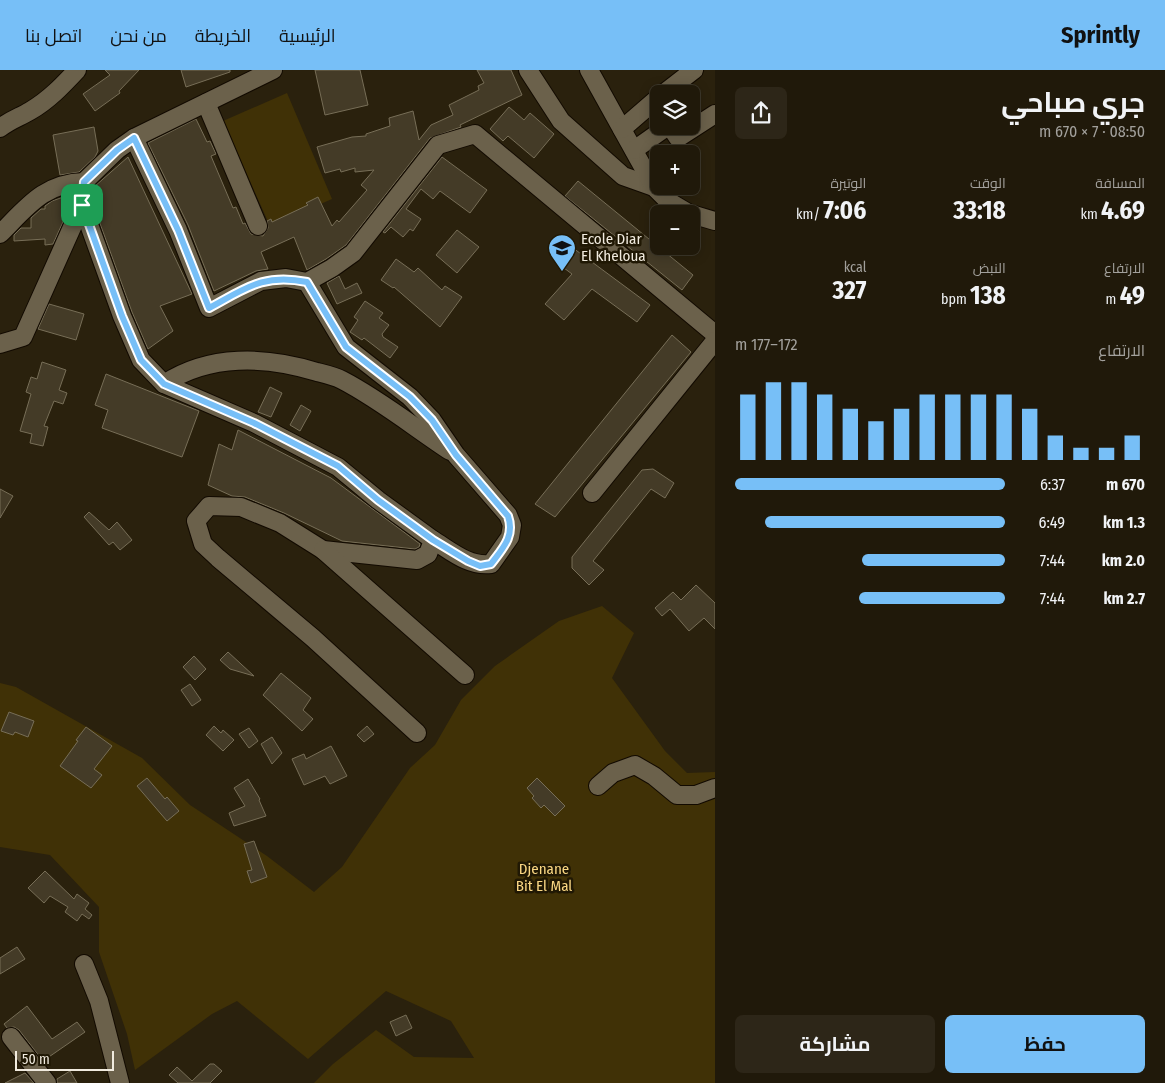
<!DOCTYPE html>
<html lang="ar">
<meta charset="utf-8">
<style>
body{margin:0;font-family:"Fira Sans Condensed",Cairo,sans-serif;background:#2d2618;color:#f1f3f6;direction:rtl;height:100vh;display:flex;flex-direction:column;font-size:19px;white-space:nowrap}
*{box-sizing:border-box;margin:0}
p{font-size:16px;color:#a2a09c}
.icon{flex:none;width:28px;height:28px;fill:none;stroke:currentColor;stroke-width:2;stroke-linecap:round;stroke-linejoin:round}
.map{position:relative;flex:1;overflow:hidden;direction:ltr}
.drawer{display:flex;flex-direction:column;background:#20190a;width:450px}
.drawer>*{flex:none}
.fabs{position:absolute;left:650px;top:15px;display:grid;gap:10px}
.fabs a{display:grid;place-items:center;width:50px;height:50px;border-radius:8px;background:#20190a;box-shadow:0 2px 12px #0003,0 0 0 1px #3d382b;font-size:25px}
.scale{position:absolute;left:15px;bottom:12px;width:99px;box-sizing:border-box;padding-left:5px;border:2px solid #f1ebdf;border-top:0;font-size:14px;line-height:18px;white-space:nowrap;color:#f1ebdf;-webkit-text-stroke:4px #201804;paint-order:stroke}
.pin{position:absolute;display:grid;place-items:center;width:42px;height:42px;color:#fff;margin:-21px;border-radius:10px;box-shadow:0 2px 8px #0006}
.round{display:grid;place-items:center;flex:none;width:52px;height:52px;border-radius:8px;background:#2d2618}
.summary{display:flex;align-items:center;justify-content:space-between;height:85px;padding:0 20px}
h1{font-size:28px;font-weight:700;line-height:38px}
.metrics{display:grid;grid-template-columns:repeat(3,1fr);gap:8px;height:85px;padding:5px 20px}
.metrics div{display:grid;align-content:center}
.metrics b{font-size:25px;font-weight:700}
.metrics small{font-size:14px;font-weight:400}
.metrics p{font-size:14px}
.chart{height:140px;padding:10px 20px}
.chart p{display:flex;justify-content:space-between}
.chart svg{width:100%;height:90px;margin-top:5px;stroke:#77bff7;stroke-width:6}
.primary-button{display:flex;gap:10px;margin-top:auto;padding:10px 20px}
.primary-button a{flex:1;height:58px;border-radius:8px;background:#77bff7;color:#111;font-size:20px;font-weight:700;line-height:58px;text-align:center}
.primary-button a+a{background:#2d2618;color:#f1f3f6}
ul{padding:0 20px;list-style:none;font-size:16px}
li{display:grid;grid-template-columns:80px 60px 1fr;align-items:center;height:38px}
li i{height:12px;border-radius:6px;background:#77bff7}
header{display:flex;align-items:center;gap:30px;box-sizing:border-box;height:70px;padding:0 25px;background:#77bff7;color:#111}
header strong{font-size:24px}
nav{display:flex;gap:28px;margin-inline-start:auto;font-size:18px}
main{display:flex;flex:1;min-height:0}
.map>svg:first-child{display:block}
.green{fill:#403106}
.building{fill:#443b27;stroke:#776e57}
.lines{fill:none;stroke-linecap:round;stroke-linejoin:round}
.minor-casing{stroke:#120a00;stroke-width:20}
.minor{stroke:#6b614b;stroke-width:18}
.route-casing{stroke:#fff;stroke-width:10}
.route{stroke:#77bff7;stroke-width:6}
.labels{text-anchor:middle;stroke-width:5;stroke-linejoin:round;paint-order:stroke}
.poi-label{font-size:15px;fill:#f1ebdf;stroke:#201804;text-anchor:start}
.park-label{font-size:15px;fill:#fad783;stroke:#201804}
</style>
<header>
<strong>Sprintly</strong>
<nav><a>الرئيسية</a><a>الخريطة</a><a>من نحن</a><a>اتصل بنا</a></nav>
</header>
<main>
<section class="drawer">
<div class="summary"><div><h1>جري صباحي</h1><p>08:50 · 7 × 670 m</p></div><a class="round"><svg class="icon" aria-label="share" viewBox="0 0 24 24"><path d="M12 15V3M7 8l5-5 5 5M5 13v7h14v-7"/></svg></a></div>
<div class="metrics">
<div><p>المسافة</p><b>4.69<small> km</small></b></div>
<div><p>الوقت</p><b>33:18</b></div>
<div><p>الوتيرة</p><b>7:06<small> /km</small></b></div>
</div>
<div class="metrics">
<div><p>الارتفاع</p><b>49<small> m</small></b></div>
<div><p>النبض</p><b>138<small> bpm</small></b></div>
<div><p>kcal</p><b>327</b></div>
</div>
<div class="chart"><p><span>الارتفاع</span>172–177 m</p>
<svg viewBox="0 0 160 44" preserveAspectRatio="none"><path d="M5 44V12M15 44V6M25 44V6M35 44V12M45 44V19M55 44V25M65 44V19M75 44V12M85 44V12M95 44V12M105 44V12M115 44V19M125 44V32M135 44V38M145 44V38M155 44V32"/></svg>
</div>
<ul>
<li><b>670 m</b>6:37<i style="width:100%"></i></li>
<li><b>1.3 km</b>6:49<i style="width:89%"></i></li>
<li><b>2.0 km</b>7:44<i style="width:53%"></i></li>
<li><b>2.7 km</b>7:44<i style="width:54%"></i></li>
</ul>
<div class="primary-button"><a>حفظ</a><a>مشاركة</a></div>
</section>
<div class="map">
<svg width="715" height="1013" viewBox="0 0 715 1013">
<rect width="100%" height="100%" fill="#2a210d"/>
<g class="green">
<polygon points="287,23 332,129 270,156 223,51"/>
<polygon points="602,536 634,563 612,608 665,681 687,703 715,702 715,1013 314,1013 333,994 376,960 414,987 474,988 451,951 386,921 308,989 237,931 212,944 135,1000 127,964 99,882 99,837 50,785 0,777 0,613 16,617 142,688 190,735 267,786 314,822 342,797 410,698 435,675 461,630 495,596 559,551"/>
</g>
<g class="building">
<polygon points="105,0 139,0 119,21 120,23 95,41 83,24 110,5"/>
<polygon points="181,0 230,0 230,2 186,17"/>
<polygon points="315,0 360,0 368,35 325,45"/>
<polygon points="477,0 511,0 522,25 460,55 461,57 430,68 346,175 326,189 307,200 294,167 261,182 268,199 256,201 214,221 188,155 148,73 196,49 207,72 210,71 216,84 211,86 233,138 236,137 243,154 245,153 251,164 263,166 268,158 267,151 271,149 272,152 308,135 306,133 318,127 332,156 337,150 339,152 367,120 361,115 374,100 355,102 355,98 341,102 340,99 325,103 317,77 352,67 366,66 366,64 390,56 389,48 413,41 419,70 431,55 453,45 449,35 479,20 478,16 484,13"/>
<polygon points="509,37 524,50 530,43 554,64 534,88 508,66 503,71 490,59"/>
<polygon points="94,57 98,81 95,87 79,102 60,105 53,65"/>
<polygon points="128,87 192,224 160,236 173,261 148,279 132,242 93,134 94,117"/>
<polygon points="442,87 487,120 470,143 440,121 433,129 421,119 406,139 421,149 413,161 410,159 403,167 391,157 385,163 383,162"/>
<polygon points="578,111 693,205 682,220 565,126"/>
<polygon points="72,124 67,143 53,174 45,175 45,169 14,171 14,165 21,158 31,158 31,148 41,139 45,139 45,136 52,131"/>
<polygon points="457,160 479,177 457,203 436,185"/>
<polygon points="569,175 650,235 637,252 592,219 564,250 545,234 572,204 556,192"/>
<polygon points="396,189 414,202 418,198 442,220 445,216 462,227 440,257 394,217 393,218 381,210"/>
<polygon points="339,206 345,219 357,213 362,223 337,234 327,213"/>
<polygon points="365,231 383,243 379,248 389,255 382,264 383,267 398,277 390,288 364,268 362,270 350,262 358,250 354,247"/>
<polygon points="49,234 84,244 76,270 38,259"/>
<polygon points="672,265 691,282 555,447 535,434"/>
<polygon points="42,292 66,300 59,320 67,323 63,334 54,331 44,356 48,357 43,376 30,373 32,364 20,361 31,324 26,322 31,307 37,309"/>
<polygon points="106,304 199,341 182,387 102,358 108,340 95,335"/>
<polygon points="270,317 282,323 271,347 258,342"/>
<polygon points="301,335 311,341 300,361 290,355"/>
<polygon points="238,360 331,408 420,474 419,477 415,479 342,471 284,443 245,427 232,426 208,415 219,374 232,380"/>
<polygon points="653,399 674,413 665,428 651,419 593,491 604,500 589,515 572,498 572,487 642,400"/>
<polygon points="0,419 13,426 0,448"/>
<polygon points="89,442 109,460 117,452 132,470 120,480 113,472 109,475 84,447"/>
<polygon points="696,515 715,533 715,559 704,548 689,561 670,539 662,546 655,538 673,522 681,530"/>
<polygon points="228,582 254,606 230,599 220,590"/>
<polygon points="194,586 206,599 195,610 183,597"/>
<polygon points="281,603 311,628 303,640 313,649 302,661 263,625"/>
<polygon points="190,614 201,630 192,636 181,620"/>
<polygon points="9,642 34,651 28,667 15,662 13,665 1,661"/>
<polygon points="214,656 221,663 223,660 234,670 223,681 206,665"/>
<polygon points="367,656 374,664 364,672 357,665"/>
<polygon points="86,657 112,676 94,699 102,705 91,718 60,696 78,671 76,670"/>
<polygon points="249,658 258,671 249,678 239,664"/>
<polygon points="272,667 282,683 272,694 261,674"/>
<polygon points="331,676 347,706 330,714 325,706 304,715 292,689 304,684 306,689"/>
<polygon points="147,708 165,729 167,727 179,741 167,751 137,716"/>
<polygon points="537,708 565,736 555,746 544,735 541,738 532,728 534,726 527,718"/>
<polygon points="248,709 260,729 259,730 266,746 234,756 229,743 245,736 234,718"/>
<polygon points="254,771 267,807 251,813 247,801 252,800 244,774"/>
<polygon points="45,801 74,829 77,824 89,833 85,839 92,845 89,849 82,844 77,851 65,842 68,837 50,826 44,833 28,818"/>
<polygon points="17,877 25,889 0,904 0,888"/>
<polygon points="27,936 52,969 77,952 85,962 43,991 19,960 14,957 7,958 4,954"/>
<polygon points="406,945 412,958 396,966 390,952"/>
<polygon points="210,994 214,994 222,1001 210,1013 178,1013 169,1005 177,997 192,1011"/>
<polygon points="70,1001 77,1013 57,1013 57,1009"/>
<polygon points="25,1003 34,1013 5,1013"/>
</g>
<g class="lines">
<g class="minor-casing">
<g id="minor">
<polyline points="528,0 561,51 623,106 654,117"/>
<polyline points="589,0 654,117 668,131 690,144"/>
<polyline points="663,24 694,0"/>
<polyline points="206,33 258,156"/>
<polyline points="670,56 678,68 715,44"/>
<path d="M0,58C10,50 20,47 30,41C49,30 63,15 77,0"/>
<polyline points="622,59 659,27"/>
<polyline points="134,68 178,160 209,238 261,211 286,208 307,212 332,198 353,183 438,75 475,64 715,264"/>
<polyline points="634,80 668,56"/>
<polyline points="82,135 122,246 141,290 164,314 254,353 338,397 378,430 433,470 428,484 417,490 323,480 280,453 241,437 209,436 196,451 203,474 218,488 313,568 417,663"/>
<polyline points="691,144 715,151"/>
<path d="M0,164C27,137 44,113 84,112"/>
<path d="M307,212L346,277L410,327L432,350L456,385L508,445L512,455L510,467L491,494C469,497 451,481 433,470"/>
<polyline points="0,274 23,267 82,135 84,112 117,80 134,68 273,0"/>
<path d="M164,314C209,284 266,286 317,302C325,304 334,306 342,310C379,329 415,358 450,381"/>
<polyline points="592,423 715,271"/>
<polyline points="323,480 465,605"/>
<polyline points="598,716 613,703 635,695 654,706 677,725 696,725 715,718"/>
<polyline points="84,894 99,931 120,1013"/>
<polyline points="11,967 47,1013"/>
</g>
</g>
<use href="#minor" class="minor"/>
</g>
<g class="lines">
<g class="route-casing">
<path id="route" d="M134,68L178,160L209,238C246,218 264,203 307,212L346,277L410,327L432,350L456,385L508,446C515,466 503,478 491,494L480,496L468,491L433,470L378,430L338,396L254,353L164,314L141,290L122,246L82,135L84,112L117,80Z"/>
</g>
<use href="#route" class="route"/>
</g>
<defs>
<g id="school-pin" transform="scale(1.4375)"><path d="M0 17L-7.5 6A9.5 9.5 0 1 1 7.5 6Z" fill="#77bff7" stroke="#201804"/><path d="M0-5L7-2L0 1L-7-2ZM-4 1L0 2.5L4 1V4Q0 6-4 4Z" fill="#111"/></g>
</defs>
<g fill-rule="evenodd">
<use href="#school-pin" x="562" y="178"/>
</g>
<g class="labels">
<g class="poi-label">
<text x="581" y="174">Ecole Diar<tspan x="581" dy="17">El Kheloua</tspan></text>
</g>
<g class="park-label">
<text x="544" y="804">Djenane<tspan x="544" dy="17">Bit El Mal</tspan></text>
</g>
</g>
</svg>
<div class="fabs">
<a><svg class="icon" aria-label="layers" viewBox="0 0 24 24"><path d="M12 4l9 5-9 5-9-5zM3 14l9 5 9-5"/></svg></a>
<a>+</a>
<a>−</a>
</div>
<div class="scale">50 m</div>
<div class="pin" style="left:82px;top:135px;background:#1e9e55"><svg class="icon" aria-label="arrive" viewBox="0 0 24 24"><path d="M6 21V4h12l-3 4 3 4H6"/></svg></div>
</div>
</main>
